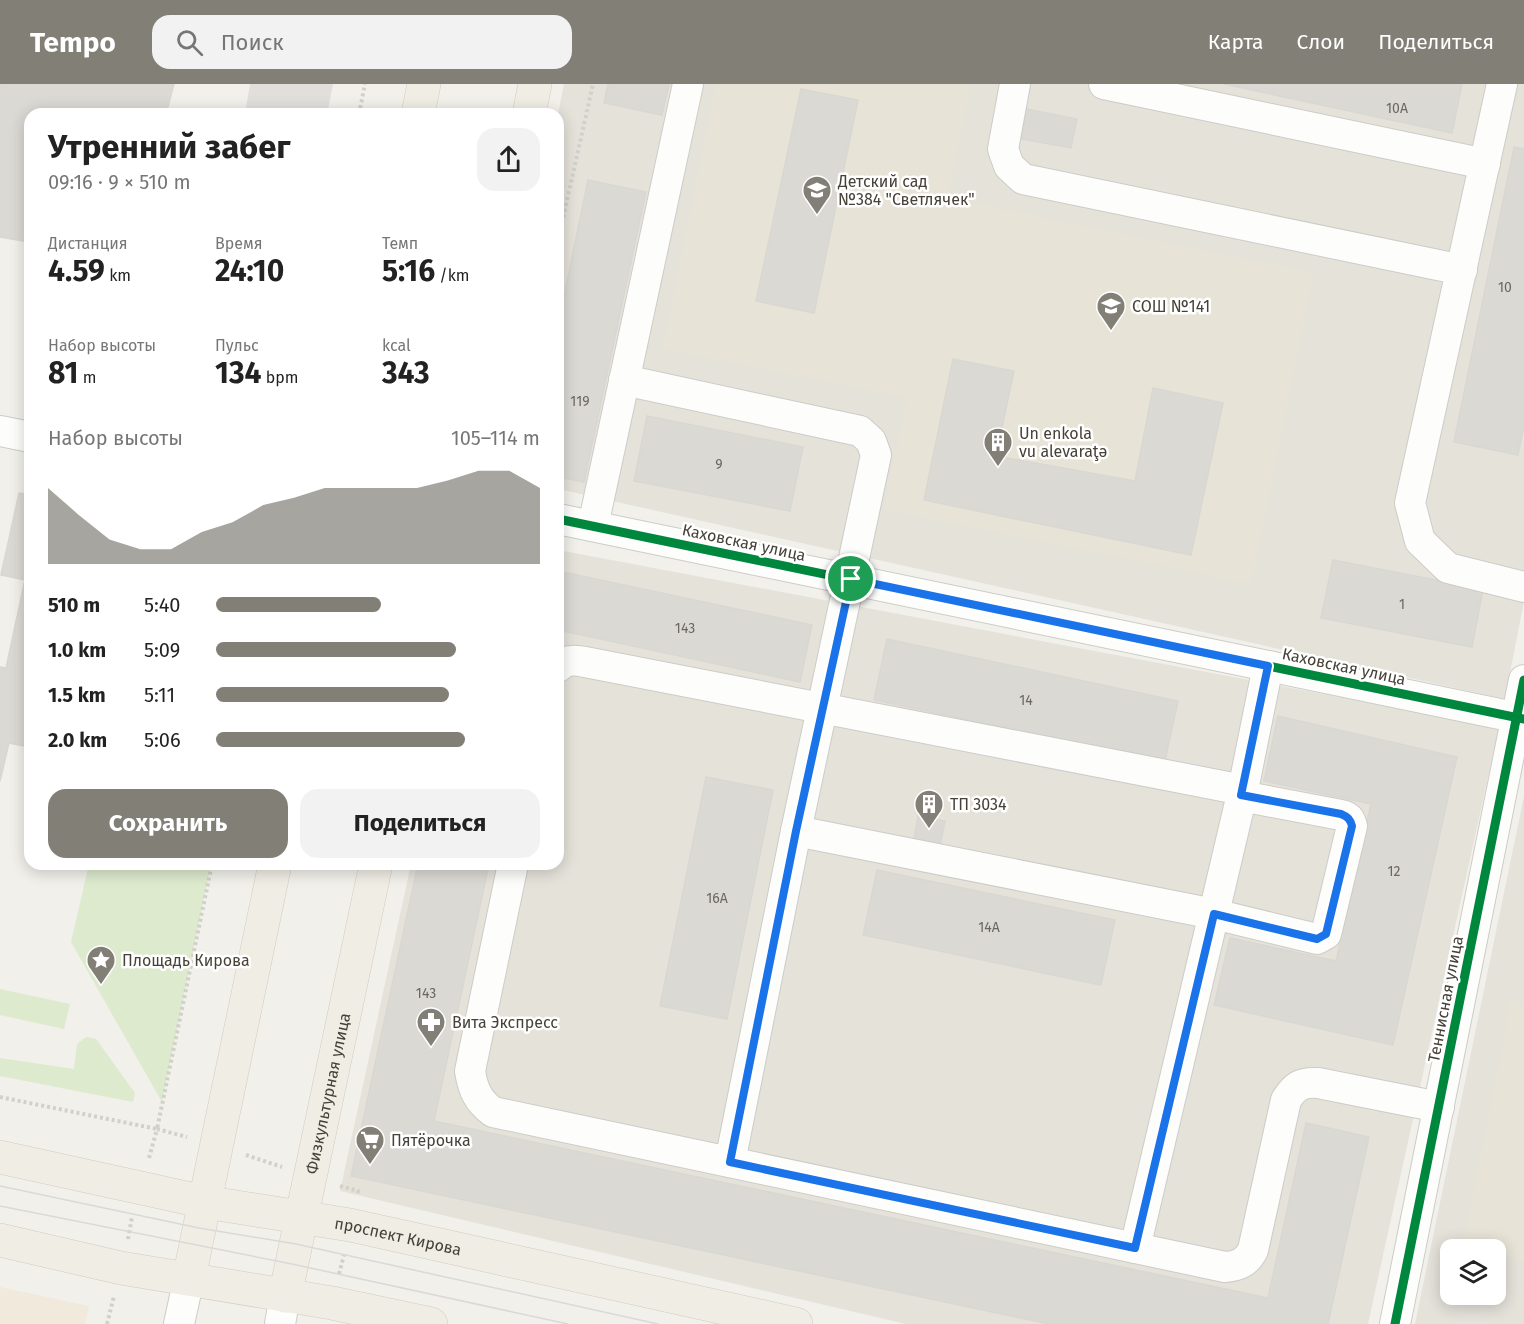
<!DOCTYPE html>
<html lang="ru">
<meta charset="utf-8">
<style>
body{margin:0;font-family:"Fira Sans",sans-serif;background:#f2f2f2;color:#222;height:100vh;display:flex;flex-direction:column;font-size:22px;white-space:nowrap}
*{box-sizing:border-box;margin:0}
p{font-size:20px;color:#767676}
.icon{flex:none;width:33px;height:33px;fill:none;stroke:currentColor;stroke-width:2;stroke-linecap:round;stroke-linejoin:round}
.map{position:relative;flex:1;overflow:hidden}
.drawer{position:absolute;left:24px;top:24px;width:540px;height:762px;display:flex;flex-direction:column;background:#fff;border-radius:18px;box-shadow:0 3px 15px #0003}
.drawer>*{flex:none}
.tools{position:absolute;left:1440px;top:1155px;display:grid;gap:12px}
.tools a{display:grid;place-items:center;width:66px;height:66px;border-radius:12px;background:#fff;box-shadow:0 3px 15px #0003;font-size:30px}
.pin{position:absolute;display:grid;place-items:center;width:51px;height:51px;color:#fff;margin:-26px;border:3px solid #fff;border-radius:50%;box-shadow:0 2px 6px #0007}
.round{display:grid;place-items:center;flex:none;width:63px;height:63px;border-radius:18px;background:#f2f2f2}
.headline{display:flex;align-items:center;justify-content:space-between;height:102px;padding:0 24px}
h1{font-size:33px;font-weight:700;line-height:45px}
.metrics{display:grid;grid-template-columns:repeat(3,1fr);gap:9px;height:102px;padding:6px 24px}
.metrics div{display:grid;align-content:center}
.metrics b{font-size:30px;font-weight:700}
.metrics small{font-size:16px;font-weight:400}
.metrics p{font-size:16px}
.chart{height:168px;padding:12px 24px}
.chart p{display:flex;justify-content:space-between}
.chart svg{width:100%;height:108px;margin-top:6px;fill:#827f77;opacity:.7}
.action{display:flex;gap:12px;margin-top:auto;padding:12px 24px}
.action a{flex:1;height:69px;border-radius:18px;background:#827f77;color:#fff;font-size:24px;font-weight:700;line-height:69px;text-align:center}
.action a+a{background:#f2f2f2;color:#222}
ul{padding:0 24px;list-style:none;font-size:20px}
li{display:grid;grid-template-columns:96px 72px 1fr;align-items:center;height:45px}
li i{height:15px;border-radius:8px;background:#827f77}
header{display:flex;align-items:center;gap:36px;box-sizing:border-box;height:84px;padding:0 30px;background:#827f77;color:#fff}
header strong{font-size:28px}
nav{display:flex;gap:33px;margin-inline-start:auto;font-size:21px}
.search{width:420px;height:54px;background:#f2f2f2;display:flex;align-items:center;gap:15px;box-sizing:border-box;padding:0 21px;border-radius:18px;color:#767676;font-size:22px}
.map>svg:first-child{display:block}
.residential{fill:#e5e2da;fill-rule:evenodd}
.commercial{fill:#f0e9dc}
.education{fill:#e7e3d7}
.green{fill:#ddeacd}
.parking{fill:#e0dfdc}
.building{fill:#dad9d4;stroke:#d9d7d1;stroke-width:1.5}
.lines{fill:none;stroke-linecap:round;stroke-linejoin:round}
.minor-casing{stroke:#cdccc7;stroke-width:32}
.major-casing{stroke:#d2ccba;stroke-width:34}
.path{stroke:#d1d0ca;stroke-width:4;stroke-dasharray:3 3;stroke-linecap:butt}
.minor{stroke:#fdfdfc;stroke-width:30}
.major{stroke:#f0ede5;stroke-width:33}
.tram{stroke:#d9d9d8;stroke-width:1.5}
.cycleway-casing{stroke:#fff;stroke-width:13}
.cycleway{stroke:#00873e;stroke-width:9}
.route-casing{stroke:#fff;stroke-width:12}
.route{stroke:#1a73e8;stroke-width:8}
.labels{text-anchor:middle;stroke-width:5;stroke-linejoin:round;paint-order:stroke}
.number-label{font-size:14px;fill:#6c6860}
.poi-label{font-size:16px;fill:#474238;stroke:#fff;text-anchor:start}
.street-label{font-size:16px;fill:#474238;stroke:#fff}
</style>
<header>
<strong>Tempo</strong>
<div class="search"><svg class="icon" aria-label="search" viewBox="0 0 24 24"><circle cx="10" cy="10" r="6"/><path d="M15 15l6 6"/></svg>Поиск</div>
<nav><a>Карта</a><a>Слои</a><a>Поделиться</a></nav>
</header>
<div class="map">
<svg width="1524" height="1240" viewBox="0 0 1524 1240">
<rect width="100%" height="100%" fill="#f1f0eb"/>
<g class="residential">
<polygon points="564,0 1524,0 1524,517 1505,615 558,405 558,30"/>
<polygon points="558,466 1499,643 1368,1240 906,1240 340,1107 411,780 558,780"/>
<path d="M1524,712V1240H1415ZM1450,1166H1496V1210H1450Z"/>
</g>
<polygon class="commercial" points="0,1203 89,1222 85,1240 0,1240"/>
<g class="education">
<polygon points="716,0 971,0 948,114 1314,189 1251,500 884,425 907,314 663,265"/>
<polygon points="1511,916 1524,919 1524,1176 1496,1170 1496,1166 1462,1164"/>
</g>
<g class="green">
<polygon points="89,780 211,780 162,1018 71,858"/>
<polygon points="0,905 70,920 64,945 0,931"/>
<polygon points="86,953 96,955 135,1009 133,1018 0,992 0,974 74,985 77,960"/>
</g>
<polygon class="parking" points="250,0 333,0 327,30 276,30 246,24"/>
<g class="building">
<polygon points="0,0 174,0 166,30 30,30 30,158 0,153"/>
<polygon points="608,0 669,0 662,31 604,19"/>
<polygon points="1224,0 1462,0 1452,49"/>
<polygon points="801,5 858,16 814,229 756,217"/>
<polygon points="1026,25 1077,35 1071,64 1021,55"/>
<polygon points="1514,63 1524,65 1524,341 1518,371 1454,358"/>
<polygon points="588,96 646,108 584,398 558,393 558,241"/>
<polygon points="953,275 1014,287 996,372 1135,397 1153,304 1223,319 1191,471 924,416"/>
<polygon points="647,332 803,363 790,427 634,397"/>
<polygon points="19,409 30,411 30,663 9,659 0,697 0,583 6,584 25,496 1,491"/>
<polygon points="1333,476 1483,505 1472,563 1321,534"/>
<polygon points="558,487 812,541 800,598 558,546"/>
<polygon points="887,555 1178,617 1165,677 874,616"/>
<polygon points="1278,632 1457,673 1393,961 1214,921 1230,854 1336,877 1371,720 1264,697"/>
<polygon points="706,693 773,706 727,935 660,922"/>
<polygon points="918,732 945,737 940,761 914,755"/>
<polygon points="418,780 489,780 434,1037 1268,1214 1306,1039 1369,1053 1328,1240 1049,1240 351,1092"/>
<polygon points="877,786 1115,836 1101,901 863,851"/>
</g>
<g class="lines">
<g class="minor-casing">
<g id="minor">
<polyline points="1015,0 1003,65 1009,82 1023,95 1462,186"/>
<polyline points="1104,0 1485,80"/>
<polyline points="1502,0 1410,419 1420,457 1448,484 1524,503"/>
<path d="M624,296L860,347L871,357L876,371L796,747L1214,830L1317,855L1326,850L1352,742C1350,735 1348,732 1341,731L1241,712"/>
<polyline points="0,347 30,353"/>
<polyline points="558,435 1524,635"/>
<polyline points="593,442 688,0"/>
<path d="M558,583C565,575 576,576 585,578L1243,706L1135,1164"/>
<polyline points="1243,706 1268,582"/>
<path d="M513,780L470,987C473,1006 478,1017 493,1028L1225,1183C1239,1182 1247,1178 1253,1166L1286,1016C1295,1002 1301,998 1318,999L1439,1023"/>
<polyline points="730,1078 796,747"/>
<polyline points="179,1240 189,1194"/>
<polyline points="280,1240 285,1212"/>
<polyline points="1395,1240 1524,596"/>
</g>
</g>
<g class="major-casing">
<g id="major">
<polyline points="418,30 424,0"/>
<polyline points="529,30 535,0"/>
<path id="s1" d="M0,1073L205,1118L350,1141L796,1240"/>
<polyline points="0,1156 121,1184 332,1219 431,1240"/>
<polyline points="189,1194 275,780"/>
<path id="s2" d="M285,1212L376,780"/>
</g>
</g>
<g class="path">
<polyline points="359,30 365,0"/>
<polyline points="558,157 593,0"/>
<polyline points="0,1013 157,1045 212,780"/>
<polyline points="246,1071 282,1083"/>
<polyline points="149,1074 157,1045 187,1053"/>
<polyline points="340,1102 358,1107 357,1111"/>
<polyline points="128,1155 132,1133"/>
<polyline points="339,1190 344,1171"/>
<polyline points="107,1240 114,1212"/>
</g>
<use href="#minor" class="minor"/>
<use href="#major" class="major"/>
<g class="tram">
<polyline points="0,1102 199,1144 296,1160 658,1240"/>
<polyline points="0,1122 292,1180 568,1240"/>
</g>
<g class="cycleway-casing">
<g id="cycleway">
<polyline points="558,435 1524,635"/>
<polyline points="1395,1240 1524,596"/>
</g>
</g>
<use href="#cycleway" class="cycleway"/>
</g>
<g class="lines">
<g class="route-casing">
<path id="route" d="M851,495L1268,582L1241,711L1341,730C1348,733 1350,735 1352,742L1326,850L1317,855L1214,830L1135,1164L730,1078L796,747Z"/>
</g>
<use href="#route" class="route"/>
</g>
<defs>
<g id="school-pin" transform="scale(1.5)"><path d="M0 17L-7.5 6A9.5 9.5 0 1 1 7.5 6Z" fill="#827f77" stroke="#fff"/><path d="M0-5L7-2L0 1L-7-2ZM-4 1L0 2.5L4 1V4Q0 6-4 4Z" fill="#fff"/></g>
<g id="building-pin" transform="scale(1.5)"><path d="M0 17L-7.5 6A9.5 9.5 0 1 1 7.5 6Z" fill="#827f77" stroke="#fff"/><path d="M-4-6H4V6H1V3H-1V6H-4ZM-2.5-4.3h1.7v1.8h-1.7ZM.8-4.3h1.7v1.8H.8ZM-2.5-1h1.7V.8h-1.7ZM.8-1h1.7V.8H.8Z" fill="#fff"/></g>
<g id="sight-pin" transform="scale(1.5)"><path d="M0 17L-7.5 6A9.5 9.5 0 1 1 7.5 6Z" fill="#827f77" stroke="#fff"/><path d="M0-6L1.8-2.2L6-1.7L2.9 1.2L3.7 5.4L0 3.3L-3.7 5.4L-2.9 1.2L-6-1.7L-1.8-2.2Z" fill="#fff"/></g>
<g id="pharmacy-pin" transform="scale(1.5)"><path d="M0 17L-7.5 6A9.5 9.5 0 1 1 7.5 6Z" fill="#827f77" stroke="#fff"/><path d="M-2-6h4v4h4v4h-4v4h-4v-4h-4v-4h4Z" fill="#fff"/></g>
<g id="supermarket-pin" transform="scale(1.5)"><path d="M0 17L-7.5 6A9.5 9.5 0 1 1 7.5 6Z" fill="#827f77" stroke="#fff"/><path d="M-6-5.5h2.5l.6 2H6L4.5 2H-2.5L-4.4-4H-6ZM-1.5 3.2a1.3 1.3 0 1 0 .1 0ZM3 3.2a1.3 1.3 0 1 0 .1 0Z" fill="#fff"/></g>
</defs>
<g fill-rule="evenodd">
<use href="#school-pin" x="817" y="106"/>
<use href="#school-pin" x="1111" y="222"/>
<use href="#building-pin" x="998" y="358"/>
<use href="#building-pin" x="929" y="720"/>
<use href="#sight-pin" x="101" y="876"/>
<use href="#pharmacy-pin" x="431" y="938"/>
<use href="#supermarket-pin" x="370" y="1056"/>
</g>
<g class="labels">
<g class="number-label">
<text x="1397" y="29">10А</text>
<text x="1505" y="208">10</text>
<text x="580" y="322">119</text>
<text x="719" y="385">9</text>
<text x="1402" y="525">1</text>
<text x="685" y="549">143</text>
<text x="1026" y="621">14</text>
<text x="1394" y="792">12</text>
<text x="717" y="819">16А</text>
<text x="989" y="848">14А</text>
<text x="426" y="914">143</text>
</g>
<g class="poi-label">
<text x="838" y="103">Детский сад<tspan x="838" dy="18">№384 "Светлячек"</tspan></text>
<text x="1132" y="228">СОШ №141</text>
<text x="1019" y="355">Un enkola<tspan x="1019" dy="18">vu alevaraţə</tspan></text>
<text x="950" y="726">ТП 3034</text>
<text x="122" y="882">Площадь Кирова</text>
<text x="452" y="944">Вита Экспресс</text>
<text x="391" y="1062">Пятёрочка</text>
</g>
<g class="street-label">
<text transform="translate(744 458) rotate(12)" y="6">Каховская улица</text>
<text transform="translate(1344 582) rotate(12)" y="6">Каховская улица</text>
<text transform="translate(1445 915) rotate(-79)" y="6">Теннисная улица</text>
<text dy="6" stroke="none"><textPath href="#s2" startOffset="207">Физкультурная улица</textPath></text>
<text dy="6" stroke="none"><textPath href="#s1" startOffset="406">проспект Кирова</textPath></text>
</g>
</g>
</svg>
<div class="tools">
<a><svg class="icon" aria-label="layers" viewBox="0 0 24 24"><path d="M12 4l9 5-9 5-9-5zM3 14l9 5 9-5"/></svg></a>
</div>
<div class="pin" style="left:851px;top:495px;background:#1e9e55"><svg class="icon" aria-label="arrive" viewBox="0 0 24 24"><path d="M6 21V4h12l-3 4 3 4H6"/></svg></div>
<section class="drawer">
<div class="headline"><div><h1>Утренний забег</h1><p>09:16 · 9 × 510 m</p></div><a class="round"><svg class="icon" aria-label="share" viewBox="0 0 24 24"><path d="M12 15V3M7 8l5-5 5 5M5 13v7h14v-7"/></svg></a></div>
<div class="metrics">
<div><p>Дистанция</p><b>4.59<small> km</small></b></div>
<div><p>Время</p><b>24:10</b></div>
<div><p>Темп</p><b>5:16<small> /km</small></b></div>
</div>
<div class="metrics">
<div><p>Набор высоты</p><b>81<small> m</small></b></div>
<div><p>Пульс</p><b>134<small> bpm</small></b></div>
<div><p>kcal</p><b>343</b></div>
</div>
<div class="chart"><p><span>Набор высоты</span>105–114 m</p>
<svg viewBox="0 0 160 44" preserveAspectRatio="none"><path d="M0 44V13L10 24L20 34L30 38L40 38L50 31L60 27L70 20L80 17L90 13L100 13L110 13L120 13L130 10L140 6L150 6L160 13V44z"/></svg>
</div>
<ul>
<li><b>510 m</b>5:40<i style="width:51%"></i></li>
<li><b>1.0 km</b>5:09<i style="width:74%"></i></li>
<li><b>1.5 km</b>5:11<i style="width:72%"></i></li>
<li><b>2.0 km</b>5:06<i style="width:77%"></i></li>
</ul>
<div class="action"><a>Сохранить</a><a>Поделиться</a></div>
</section>
</div>
